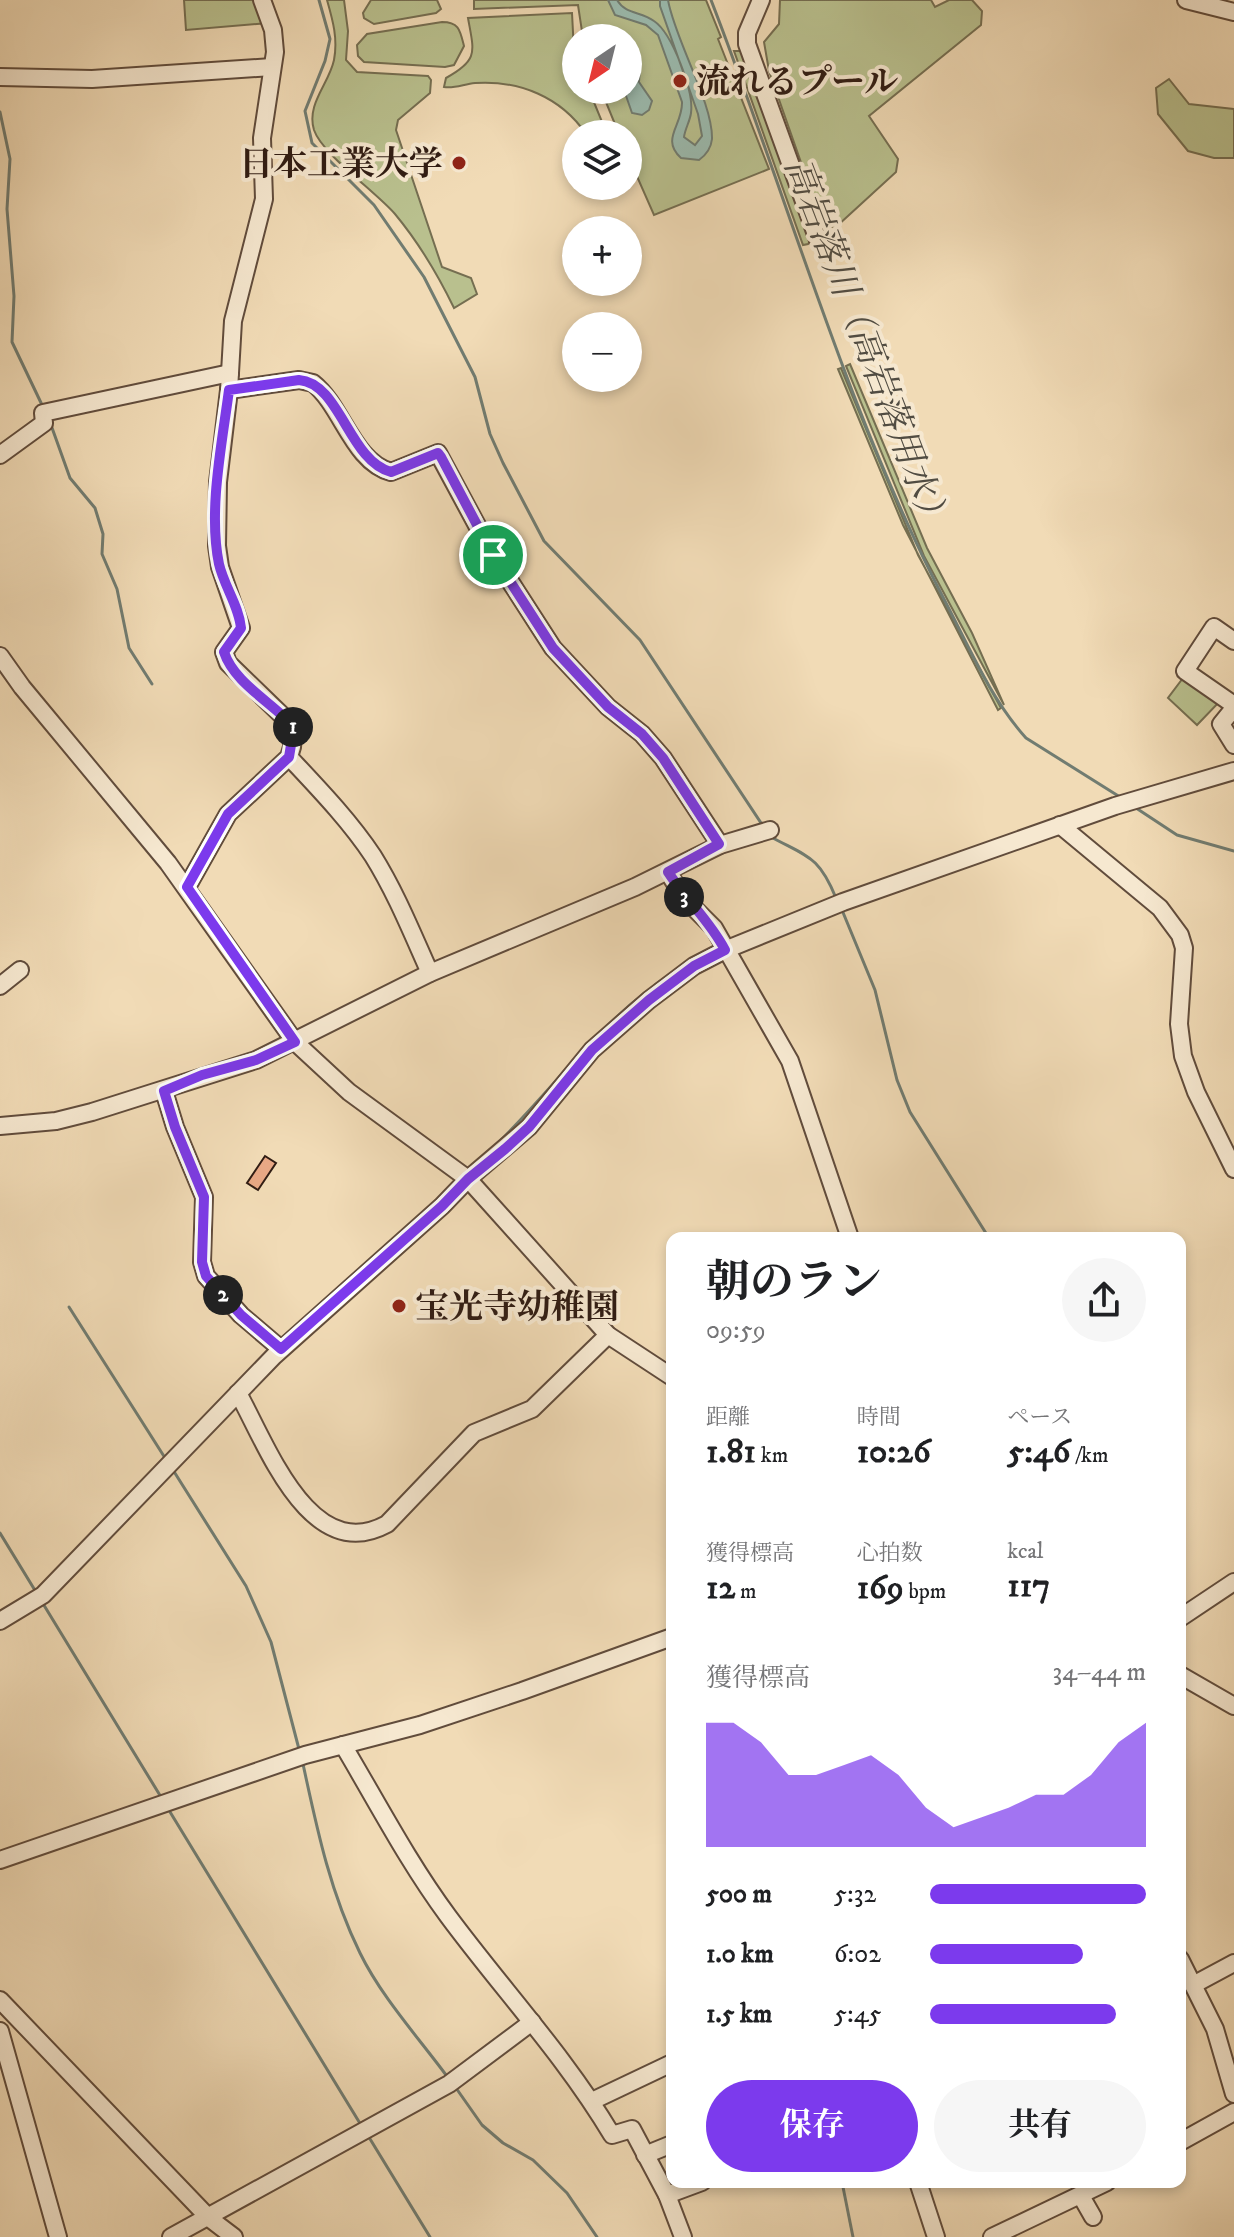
<!DOCTYPE html>
<html lang="ja">
<meta charset="utf-8">
<style>
body{margin:0;font-family:"IM FELL DW Pica","Noto Serif JP",serif;background:#f6f6f6;color:#202124;height:100vh;display:flex;flex-direction:column;font-size:30px;white-space:nowrap}
*{box-sizing:border-box;margin:0}
p{font-size:26px;color:#757577}
.icon{flex:none;width:44px;height:44px;fill:none;stroke:currentColor;stroke-width:2;stroke-linecap:round;stroke-linejoin:round}
.map{position:relative;flex:1;overflow:hidden}
.side{position:absolute;left:666px;top:1232px;width:520px;height:956px;display:flex;flex-direction:column;background:#fff;border-radius:16px;box-shadow:0 4px 12px #0003}
.side>*{flex:none}
.needle{width:52px;rotate:215deg}
.fabs{position:absolute;left:562px;top:24px;display:grid;gap:16px}
.fabs a{display:grid;place-items:center;width:80px;height:80px;border-radius:50%;background:#fff;box-shadow:0 4px 12px #0003;font-size:40px}
.pin{position:absolute;display:grid;place-items:center;width:68px;height:68px;color:#fff;margin:-34px;border:4px solid #fff;border-radius:50%;box-shadow:0 2px 8px #0007}
.km{position:absolute;width:40px;height:40px;margin:-20px;border-radius:50%;background:#222;color:#fff;font-size:22px;line-height:40px;text-align:center}
.round{display:grid;place-items:center;flex:none;width:84px;height:84px;border-radius:42px;background:#f6f6f6}
.summary{display:flex;align-items:center;justify-content:space-between;height:136px;padding:0 40px}
h1{font-size:44px;font-weight:700;line-height:60px}
.stats{display:grid;grid-template-columns:repeat(3,1fr);gap:12px;height:136px;padding:8px 40px}
.stats div{display:grid;align-content:center}
.stats b{font-size:34px;font-weight:700}
.stats small{font-size:22px;font-weight:400}
.stats p{font-size:22px}
.chart{height:224px;padding:16px 40px}
.chart p{display:flex;justify-content:space-between}
.chart svg{width:100%;height:144px;margin-top:8px;fill:#7c3aed;opacity:.7}
.button{display:flex;gap:16px;margin-top:auto;padding:16px 40px}
.button a{flex:1;height:92px;border-radius:48px;background:#7c3aed;color:#fff;font-size:32px;font-weight:700;line-height:92px;text-align:center}
.button a+a{background:#f6f6f6;color:#202124}
ul{padding:0 40px;list-style:none;font-size:26px}
li{display:grid;grid-template-columns:128px 96px 1fr;align-items:center;height:60px}
li i{height:20px;border-radius:10px;background:#7c3aed}
.map>svg:first-child{display:block}
.green{fill:#b9c08e;stroke:#756e51;stroke-width:2}
.water{fill:#9bbbaf;stroke:#717c71;stroke-width:2}
.lines{fill:none;stroke-linecap:round;stroke-linejoin:round}
.stream{stroke:#717c71;stroke-width:3}
.building{fill:#e8a885;stroke:#311d14;stroke-width:2}
.minor-casing{stroke:#614c3c;stroke-width:20}
.minor{stroke:#f6e8d0;stroke-width:16}
.route-casing{stroke:#fff;stroke-width:16}
.route{stroke:#7c3aed;stroke-width:10}
.poi-dot{fill:#8f2418;stroke:#f6e8d0;stroke-width:3}
.labels{text-anchor:middle;stroke-width:8;stroke-linejoin:round;paint-order:stroke}
.poi-label{font-size:34px;font-weight:bold;fill:#311d14;stroke:#f6e8d0;text-anchor:start}
.water-label{font-size:36px;font-style:italic;fill:#514c42;stroke:#f6e8d0}
</style>
<div class="map">
<svg width="1234" height="2237" viewBox="0 0 1234 2237">
<rect width="100%" height="100%" fill="#f1dbb6"/>
<filter id="stains"><feTurbulence type="fractalNoise" baseFrequency=".0025" numOctaves="4"/><feColorMatrix values="0 0 0 0 .2 0 0 0 0 .09 0 0 0 0 .02 0 0 0 .5 -.17"/></filter>
<radialGradient id="worn" r=".72"><stop offset=".6" stop-color="#630" stop-opacity="0"/><stop offset="1" stop-color="#630" stop-opacity=".3"/></radialGradient>
<g class="green">
<polygon points="184,0 258,0 268,23 186,30"/>
<path d="M327,0H344L348,31L346,60L357,72L428,76L431,80L430,93L398,120L396,130L442,267L471,278L477,294L454,308C438,275 419,243 395,214C376,192 322,154 314,130C306,104 329,84 334,60C338,39 333,21 327,0Z"/>
<polygon points="371,0 437,0 441,9 436,13 374,24 364,18 363,13"/>
<polygon points="474,0 706,0 721,37 718,39 769,169 654,215 628,156 628,134 619,134 601,90 628,90 628,38 583,38 578,5 474,9"/>
<polygon points="780,0 931,0 935,7 949,0 972,0 982,11 981,25 869,116 898,159 896,172 837,226 824,228 769,71 764,42 779,24"/>
<path d="M572,13L576,90H589L607,134H586C561,97 519,80 475,83C464,84 454,89 444,87L446,78C479,60 474,52 468,18Z"/>
<path d="M442,22C459,22 460,30 464,46L454,65L445,67L364,62L358,56L357,45L367,34Z"/>
<polygon points="734,51 741,51 810,241 808,244 803,245"/>
<polygon points="1169,79 1189,104 1234,109 1234,158 1214,158 1188,151 1158,114 1156,88"/>
<polygon points="850,364 927,548 972,633 1004,705 924,556 846,366"/>
<polygon points="841,368 918,555 1001,708 998,710 903,525 838,369"/>
<polygon points="1186,674 1223,698 1197,725 1168,698"/>
</g>
<g class="water">
<path d="M617,0C626,15 641,11 654,21C672,33 694,91 691,113C690,121 685,129 684,137L695,145L702,136L698,114L660,6V0H668C675,40 713,103 712,139C711,149 706,155 699,160L681,158C660,139 683,125 682,102L658,35L646,25L615,15L608,0Z"/>
<polygon points="628,46 630,55 640,66 639,82 652,101 649,110 642,115 632,113 625,93 629,87"/>
</g>
<g class="lines">
<g class="stream">
<polyline points="319,0 330,39 325,61 305,111 312,143 374,205 424,277 475,377 490,434 503,463 544,541 640,640 763,826"/>
<path d="M711,0C789,201 846,411 946,603C970,649 991,699 1026,738L1120,797"/>
<polyline points="0,112 10,159 7,209 14,296 12,342 43,407"/>
<polyline points="51,425 70,478 95,508 103,534 102,554 117,589 129,648 152,684"/>
<polyline points="1133,806 1177,835 1234,851"/>
<path d="M771,837C808,857 819,856 836,898"/>
<polyline points="842,910 875,990 897,1080 910,1112 989,1238"/>
<polyline points="655,985 691,959"/>
<path d="M498,1143C549,1093 589,1036 646,992"/>
<polyline points="69,1307 167,1461"/>
<polyline points="173,1470 246,1586 271,1642 300,1753"/>
<polyline points="0,1533 36,1592"/>
<polyline points="42,1602 161,1797"/>
<path d="M303,1764C317,1829 330,1892 360,1953C382,1998 419,2038 449,2079"/>
<polyline points="167,1807 361,2125"/>
<polyline points="456,2088 482,2125 503,2143 533,2160 567,2193 597,2237"/>
<polyline points="367,2134 430,2237"/>
<polyline points="842,2182 853,2237"/>
</g>
</g>
<polygon class="building" points="265,1156 276,1163 258,1190 247,1183"/>
<g class="lines">
<g class="minor-casing">
<g id="minor">
<polyline points="761,0 747,33 747,44 818,240"/>
<polyline points="1186,0 1234,12"/>
<polyline points="0,77 92,79 272,67"/>
<path d="M229,390L299,380L313,383C342,406 353,462 391,472L438,453L493,555L553,648L608,707L642,734L663,758L720,845"/>
<polyline points="0,455 44,423 43,413 230,373"/>
<polyline points="1234,641 1214,627 1185,671 1234,705"/>
<polyline points="0,656 22,687 168,863 295,1042 349,1092 468,1179 608,1335 672,1377"/>
<polyline points="1234,708 1221,724 1234,745"/>
<path d="M289,757C318,788 349,820 373,856C396,893 412,933 430,973"/>
<polyline points="1060,825 1160,908 1180,935 1184,948 1179,1024 1183,1056 1196,1092 1234,1169"/>
<polyline points="668,872 684,898 714,928 790,1061 850,1238"/>
<polyline points="187,887 228,814 289,757 292,747 294,727 228,663 224,652 241,628 220,567 217,546 218,482 229,390 233,321 264,199 262,138 275,52 273,30 262,0"/>
<polyline points="0,986 20,970"/>
<polyline points="164,1091 175,1127 204,1197 202,1262 206,1276 241,1315 281,1349"/>
<polyline points="0,1126 56,1121 92,1112 256,1060 430,973 635,887 720,845 770,830"/>
<path d="M238,1393C267,1445 310,1566 387,1524L474,1433L532,1409L608,1335"/>
<polyline points="1180,1618 1234,1582"/>
<polyline points="0,1621 43,1595 274,1356 442,1206 468,1179 529,1127 592,1050 649,1000 694,966 725,950 843,902 1115,806 1234,771"/>
<polyline points="1180,1675 1234,1706"/>
<path d="M343,1745C377,1802 408,1862 448,1916C502,1989 565,2056 612,2135L632,2129L667,2195L683,2237"/>
<polyline points="0,1860 305,1755 420,1725 522,1691 672,1637"/>
<polyline points="1180,1959 1215,2029 1234,2094"/>
<polyline points="1193,1985 1234,1963"/>
<polyline points="0,2000 209,2218 234,2237"/>
<polyline points="0,2031 58,2237"/>
<polyline points="592,2101 672,2063"/>
<polyline points="1180,2142 1234,2112"/>
<polyline points="645,2155 672,2144"/>
<polyline points="918,2182 936,2237"/>
<polyline points="667,2195 702,2182"/>
<polyline points="1081,2196 1093,2217"/>
<polyline points="171,2237 449,2084 532,2022"/>
<polyline points="992,2237 1107,2182"/>
</g>
</g>
<use href="#minor" class="minor"/>
</g>
<g class="lines">
<g class="route-casing">
<path id="route" d="M299,380C340,383 349,461 391,472L438,453L441,457L493,555L553,648L608,707L642,734L663,758L719,844L668,872C686,900 710,921 725,950L694,966L649,1000L592,1050L529,1127L505,1149L468,1179L442,1206L281,1349L241,1315L206,1276L202,1262L204,1197L175,1127L164,1091L202,1075L256,1060L295,1042L187,887L228,814L289,757L294,727C273,703 234,683 224,652L241,628C239,606 224,586 219,564C208,511 222,444 229,390Z"/>
</g>
<use href="#route" class="route"/>
</g>
<g class="poi-dot">
<circle cx="680" cy="81" r="8"/>
<circle cx="459" cy="163" r="8"/>
<circle cx="399" cy="1306" r="8"/>
</g>
<g class="labels">
<g class="poi-label">
<text x="696" y="93">流れるプール</text>
<text x="443" y="175" text-anchor="end">日本工業大学</text>
<text x="415" y="1318">宝光寺幼稚園</text>
</g>
<g class="water-label">
<text transform="translate(868 344) rotate(69)" y="13">高岩落川（高岩落用水）</text>
</g>
</g>
<rect width="100%" height="100%" filter="url(#stains)"/>
<rect width="100%" height="100%" fill="url(#worn)"/>
</svg>
<div class="fabs">
<a><svg class="needle" viewBox="-14 -14 28 28"><path d="M0-13l5 13h-10z" fill="#e53935"/><path d="M0 13l5-13h-10z" fill="#757577"/></svg></a>
<a><svg class="icon" aria-label="layers" viewBox="0 0 24 24"><path d="M12 4l9 5-9 5-9-5zM3 14l9 5 9-5"/></svg></a>
<a>+</a>
<a>−</a>
</div>
<div class="pin" style="left:493px;top:555px;background:#1e9e55"><svg class="icon" aria-label="arrive" viewBox="0 0 24 24"><path d="M6 21V4h12l-3 4 3 4H6"/></svg></div>
<b class="km" style="left:293px;top:727px">1</b>
<b class="km" style="left:223px;top:1295px">2</b>
<b class="km" style="left:684px;top:897px">3</b>
<section class="side">
<div class="summary"><div><h1>朝のラン</h1><p>09:59</p></div><a class="round"><svg class="icon" aria-label="share" viewBox="0 0 24 24"><path d="M12 15V3M7 8l5-5 5 5M5 13v7h14v-7"/></svg></a></div>
<div class="stats">
<div><p>距離</p><b>1.81<small> km</small></b></div>
<div><p>時間</p><b>10:26</b></div>
<div><p>ペース</p><b>5:46<small> /km</small></b></div>
</div>
<div class="stats">
<div><p>獲得標高</p><b>12<small> m</small></b></div>
<div><p>心拍数</p><b>169<small> bpm</small></b></div>
<div><p>kcal</p><b>117</b></div>
</div>
<div class="chart"><p><span>獲得標高</span>34–44 m</p>
<svg viewBox="0 0 160 44" preserveAspectRatio="none"><path d="M0 44V6L10 6L20 12L30 22L40 22L50 19L60 16L70 22L80 32L90 38L100 35L110 32L120 28L130 28L140 22L150 12L160 6V44z"/></svg>
</div>
<ul>
<li><b>500 m</b>5:32<i style="width:100%"></i></li>
<li><b>1.0 km</b>6:02<i style="width:71%"></i></li>
<li><b>1.5 km</b>5:45<i style="width:86%"></i></li>
</ul>
<div class="button"><a>保存</a><a>共有</a></div>
</section>
</div>
